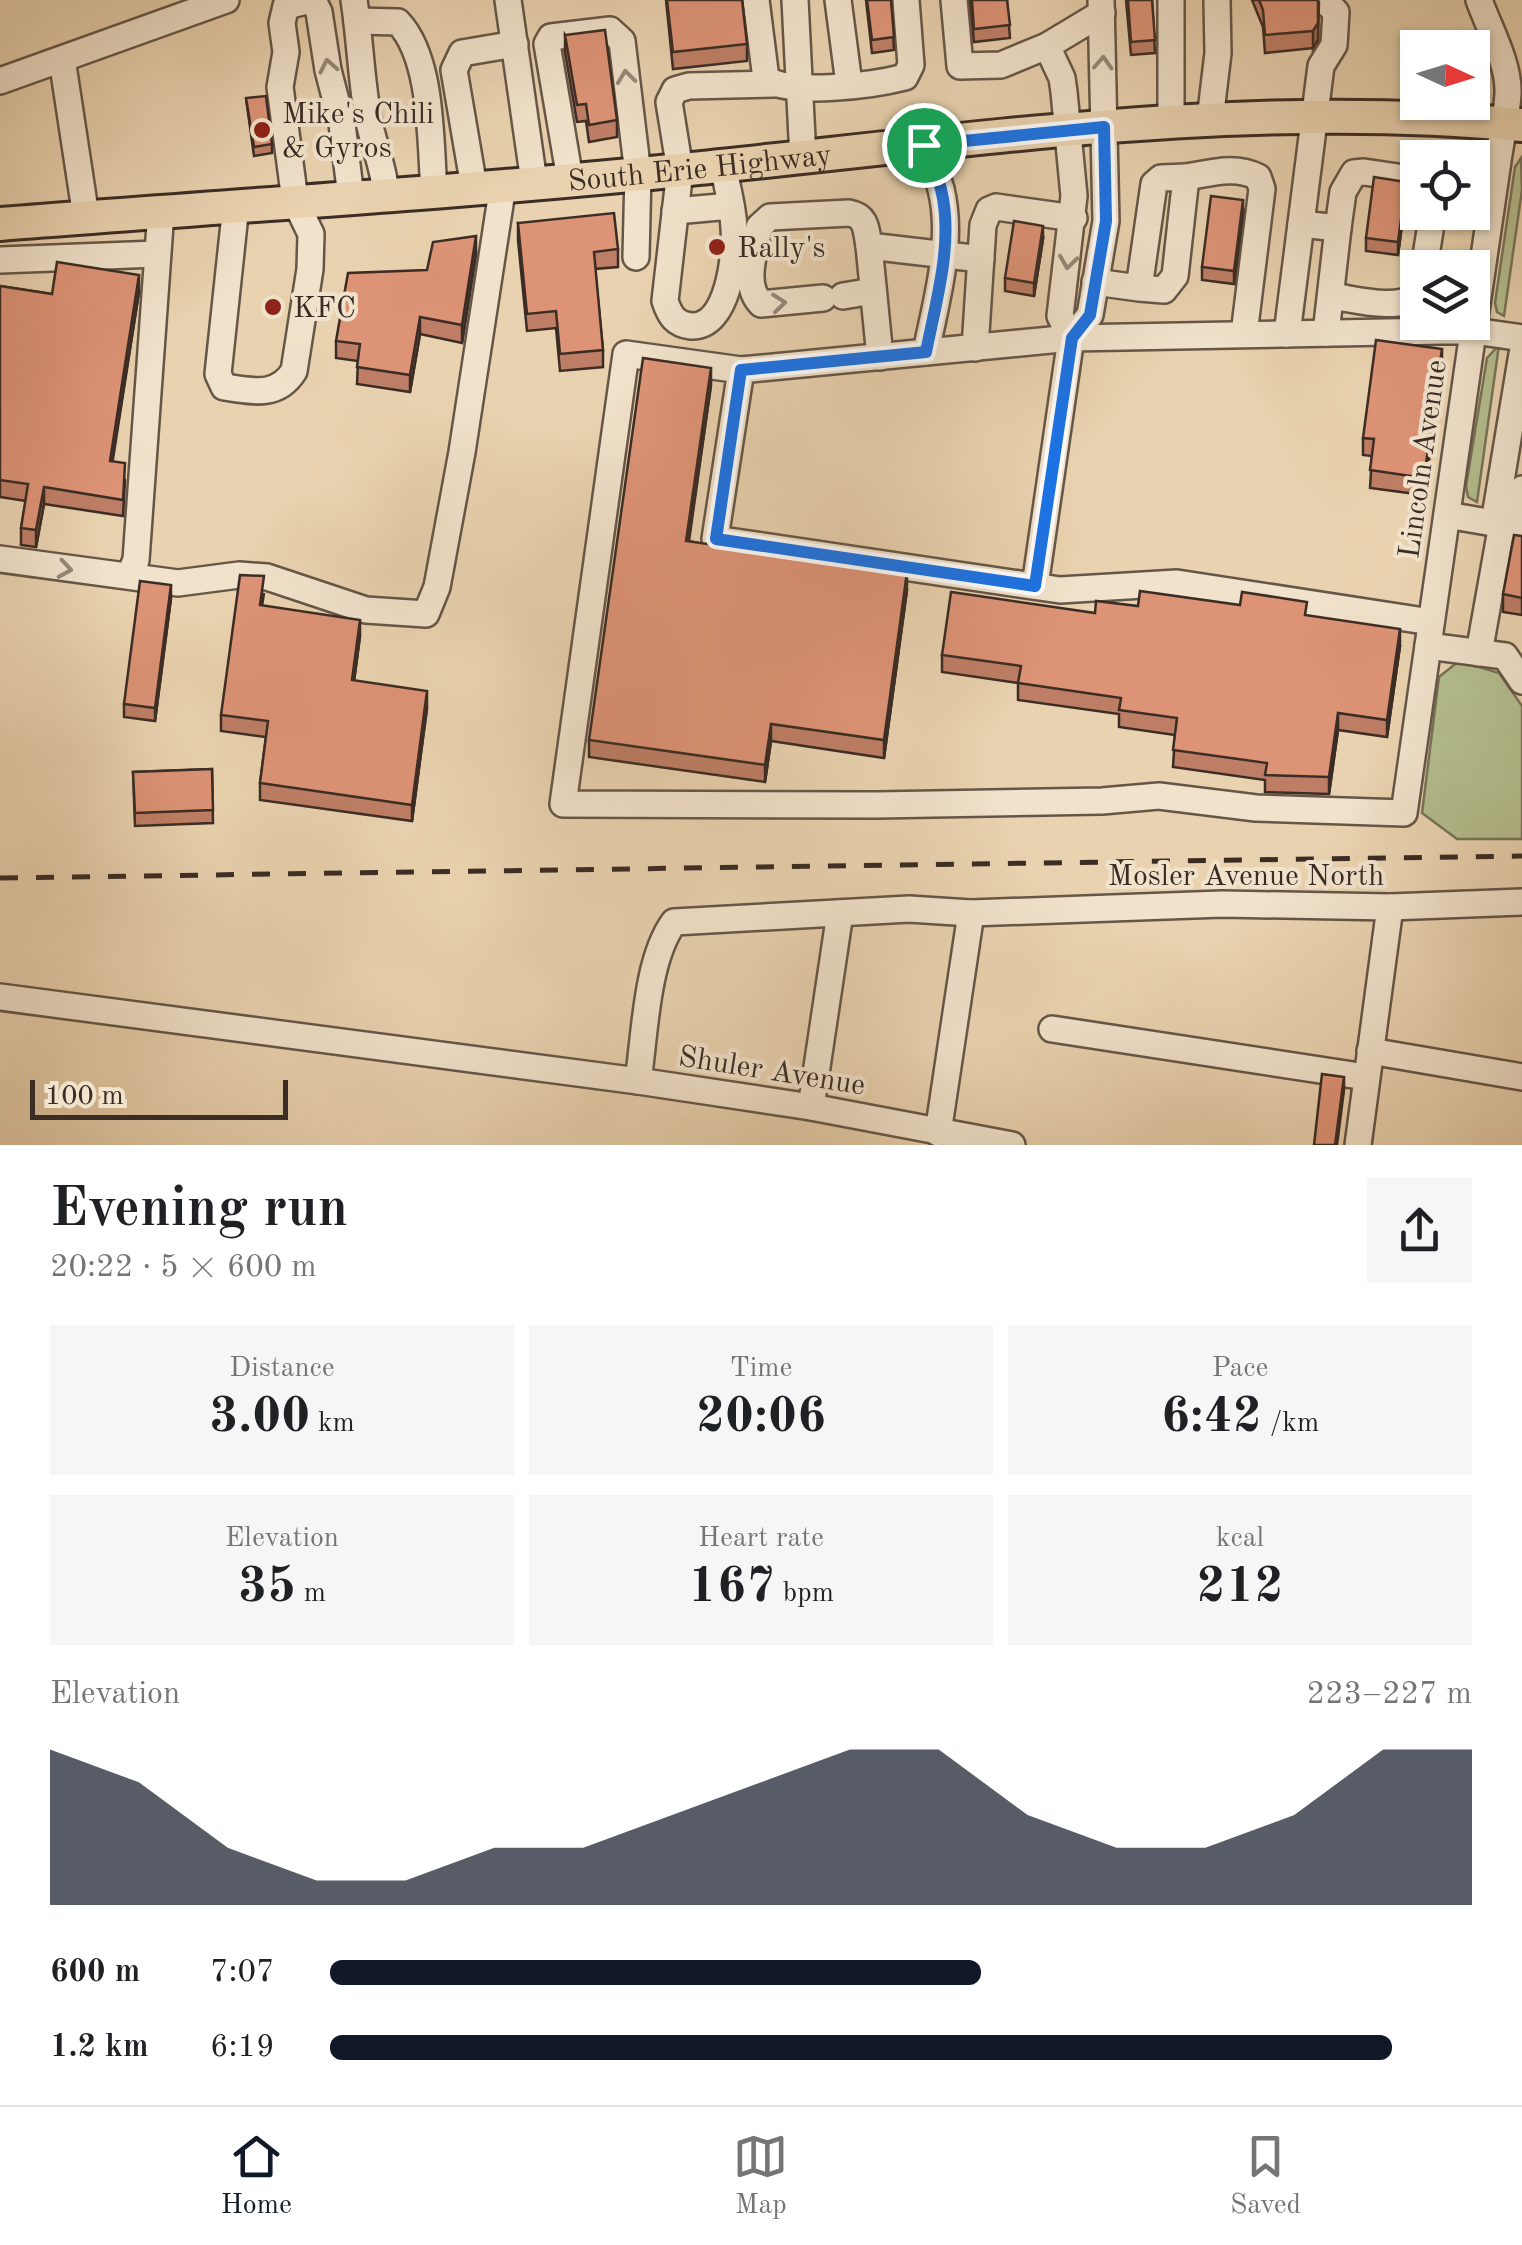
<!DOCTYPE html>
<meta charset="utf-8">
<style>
body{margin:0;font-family:"Old Standard TT",serif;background:#f6f6f6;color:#202124;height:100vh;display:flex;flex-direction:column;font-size:38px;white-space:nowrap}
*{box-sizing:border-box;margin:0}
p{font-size:32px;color:#757577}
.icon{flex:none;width:55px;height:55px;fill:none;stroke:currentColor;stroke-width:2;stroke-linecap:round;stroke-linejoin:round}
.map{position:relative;height:1145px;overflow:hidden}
.details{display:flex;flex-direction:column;background:#fff;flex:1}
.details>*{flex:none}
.needle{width:65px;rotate:94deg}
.controls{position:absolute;left:1400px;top:30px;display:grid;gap:20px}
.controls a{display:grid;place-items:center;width:90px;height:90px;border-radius:0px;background:#fff;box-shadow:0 2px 8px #0004;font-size:50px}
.scale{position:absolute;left:30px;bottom:25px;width:258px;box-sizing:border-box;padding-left:10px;border:5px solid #3b2c25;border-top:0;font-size:28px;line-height:35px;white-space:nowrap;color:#3b2c25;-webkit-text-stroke:8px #f1e2cb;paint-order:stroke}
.pin{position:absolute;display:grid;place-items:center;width:85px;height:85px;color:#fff;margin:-42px;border:5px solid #fff;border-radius:50%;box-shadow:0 2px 10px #0007}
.round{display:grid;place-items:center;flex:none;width:105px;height:105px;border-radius:0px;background:#f6f6f6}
.summary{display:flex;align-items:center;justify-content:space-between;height:170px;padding:0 50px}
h1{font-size:55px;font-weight:600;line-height:75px}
.metrics{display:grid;grid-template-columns:repeat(3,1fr);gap:15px;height:170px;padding:10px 50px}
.metrics div{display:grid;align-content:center;border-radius:0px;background:#f6f6f6;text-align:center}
.metrics b{font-size:50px;font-weight:600}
.metrics small{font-size:28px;font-weight:400}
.metrics p{font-size:28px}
.chart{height:280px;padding:20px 50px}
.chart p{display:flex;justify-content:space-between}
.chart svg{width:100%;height:180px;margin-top:10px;fill:#111827;opacity:.7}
ul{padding:0 50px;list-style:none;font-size:32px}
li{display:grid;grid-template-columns:160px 120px 1fr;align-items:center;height:75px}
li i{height:25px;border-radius:12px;background:#111827}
.tabs{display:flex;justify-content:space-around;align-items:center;height:140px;border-top:2px solid #e0e0e0;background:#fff;font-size:28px;color:#757577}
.tabs a{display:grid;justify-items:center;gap:5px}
.tabs .selected{color:#111827}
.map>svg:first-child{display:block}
.green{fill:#b4bd8d;stroke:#787459;stroke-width:2.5}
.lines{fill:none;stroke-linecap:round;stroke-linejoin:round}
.minor-casing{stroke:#665648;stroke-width:30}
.major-casing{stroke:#3b2c25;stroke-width:38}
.minor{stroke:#f1e2cb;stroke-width:25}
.major{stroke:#e9d2af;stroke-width:32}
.rail{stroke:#3b2c25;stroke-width:5;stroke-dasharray:18 18;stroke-linecap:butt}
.wall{fill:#be7e65;stroke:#3b2c25;stroke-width:2.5}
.shaded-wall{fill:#9b6753;stroke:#3b2c25;stroke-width:2.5}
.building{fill:#dd9376;stroke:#3b2c25;stroke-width:2.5}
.oneway{stroke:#968778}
.route-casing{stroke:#fff;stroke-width:20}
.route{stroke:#1a73e8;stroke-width:12}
.poi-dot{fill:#8f2418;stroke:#f1e2cb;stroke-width:4}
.labels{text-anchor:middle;stroke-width:8;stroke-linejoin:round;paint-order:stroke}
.poi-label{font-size:30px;fill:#3b2c25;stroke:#f1e2cb;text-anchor:start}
.street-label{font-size:30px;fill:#3b2c25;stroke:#f1e2cb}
</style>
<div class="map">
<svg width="1522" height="1145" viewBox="0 0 1522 1145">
<rect width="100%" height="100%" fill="#e9d2af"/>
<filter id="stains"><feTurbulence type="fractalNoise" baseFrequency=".002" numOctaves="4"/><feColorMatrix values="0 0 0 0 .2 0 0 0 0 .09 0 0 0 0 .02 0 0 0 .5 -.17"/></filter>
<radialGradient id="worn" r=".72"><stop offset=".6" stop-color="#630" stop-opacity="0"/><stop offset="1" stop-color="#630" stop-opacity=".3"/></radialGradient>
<g class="green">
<polygon points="1521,158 1522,190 1504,316 1497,312 1495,303 1515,167"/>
<polygon points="1499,345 1477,502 1468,497 1466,486 1487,358"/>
<polygon points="1459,661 1499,673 1522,706 1522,839 1457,839 1422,813 1439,677"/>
</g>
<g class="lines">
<g class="minor-casing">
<g id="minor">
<polyline points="313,0 319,12 328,70 342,124 351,197"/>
<path d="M354,0C360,39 361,78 368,117C373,144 384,167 386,194"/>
<polyline points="508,0 534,182"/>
<path d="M756,0L766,79C793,96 874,85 905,77L911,65L906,0"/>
<polyline points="795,0 803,158"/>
<polyline points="838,0 849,84"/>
<polyline points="954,0 960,66 1001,65 1047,46 1102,13"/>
<polyline points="1171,0 1171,122"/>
<path d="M1479,0C1489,28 1509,63 1508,93C1507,116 1501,139 1498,161C1490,213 1483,266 1475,318C1452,483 1428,648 1404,813L1256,808L1159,796L1102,801L877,805L563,804L626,354L741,370L1071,338L1441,331H1474L1522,338"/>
<path d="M357,21L398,22C433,59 430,141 434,190"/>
<polyline points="1047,46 1062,78 1064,92 1074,196 1060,316 1071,338"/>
<polyline points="62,59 86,217"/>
<polyline points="0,81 226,0"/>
<polyline points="1210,120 1218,53 1217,0"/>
<path d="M925,145C930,160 937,175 941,189C954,242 936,301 926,352"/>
<path d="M723,166C727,186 733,207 734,228C736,256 728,328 691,326C675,324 670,316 665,301L680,170L669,102L675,90L689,86L774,84"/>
<path d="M1186,177C1211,173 1235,165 1258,177L1262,189L1244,334"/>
<polyline points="570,179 547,44 551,37 610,30 622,41 638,174 636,257"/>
<polyline points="474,187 454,70 462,53 515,44"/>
<path d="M236,205L218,374L224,387C252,391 277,398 294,371L310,269L311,234L295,201L280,87L286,52L282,23L286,6L311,0"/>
<polyline points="675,211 731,206"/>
<polyline points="1301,224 1338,228 1326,333"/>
<polyline points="1338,228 1343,192 1354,173 1364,172 1418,180"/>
<polyline points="869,246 880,357"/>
<polyline points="0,260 157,254"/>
<polyline points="1424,268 1433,212"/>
<polyline points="1095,282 1139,288 1154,184 1161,178 1186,177 1175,276 1164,290 1139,288"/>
<polyline points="843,296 873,291"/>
<path d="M1331,296C1355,299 1397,312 1418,295"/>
<path d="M823,298L761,304C742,284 755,252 759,227L770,217L849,213C867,216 866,230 869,246L981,259"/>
<polyline points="1287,334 1321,66 1334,45 1336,12 1324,0"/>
<polyline points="975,348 983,225 989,210 996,207 1074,218"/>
<polyline points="741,370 715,539 1060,590 1177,583 1431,622"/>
<polyline points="1447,515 1522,528"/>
<polyline points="1494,523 1522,354"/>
<polyline points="1516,527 1522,489"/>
<polyline points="0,559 178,583 239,575 267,577 366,610 426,614 437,587 462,452 503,185"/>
<polyline points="130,574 136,560 161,211"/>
<polyline points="1035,586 1071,338 1090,315 1106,221 1101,0"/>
<polyline points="1428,646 1505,656 1522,681"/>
<polyline points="1479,653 1502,524"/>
<polyline points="0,997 638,1081 811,1107 1012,1145"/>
<polyline points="1052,1029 1366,1077"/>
<polyline points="1370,1051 1522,1077"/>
<path d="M638,1081C645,1035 646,960 674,922L909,909L971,913L1222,904L1390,907L1522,902"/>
<polyline points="811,1107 840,913"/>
<polyline points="938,1133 971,913"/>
<polyline points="1358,1145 1390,907"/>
</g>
</g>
<g class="major-casing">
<g id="major">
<path id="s1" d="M0,224C227,206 454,193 681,170C959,142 1242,98 1522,125"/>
</g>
</g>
<use href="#minor" class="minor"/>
<use href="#major" class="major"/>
<polyline class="rail" points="0,878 1522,856"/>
</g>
<g class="wall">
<polygon points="666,0 742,0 747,44 747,61 673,69"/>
<polygon points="866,0 891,0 894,50 872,53"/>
<polygon points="970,0 1007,0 1010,38 974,42"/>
<polygon points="1126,0 1152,0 1155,53 1131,55"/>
<polygon points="1252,0 1318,0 1318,40 1313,48 1265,53 1263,27"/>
<polygon points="565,35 617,120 617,137 589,142 586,121 577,122 565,52"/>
<polygon points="246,98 272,144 272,153 254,156"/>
<polygon points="1406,195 1398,255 1366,251 1366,238"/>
<polygon points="1243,213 1234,284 1202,280 1202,267"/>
<polygon points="518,223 618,249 618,267 595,269 603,350 603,367 560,371 556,328 527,331 518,240"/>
<polygon points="1043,239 1034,296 1005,291 1005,278"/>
<polygon points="476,253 462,343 420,334 410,392 357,384 358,361 336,358 336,341 427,270"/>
<polygon points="0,286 52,294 139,292 112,461 125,480 123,516 44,504 36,547 21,545 21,528 26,501 0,497"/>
<polygon points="1442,366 1424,495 1370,488 1372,456 1363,455 1363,438"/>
<polygon points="711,385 689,541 907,590 884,758 771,741 765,782 589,757 589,740"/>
<polygon points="1522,536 1522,615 1503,612 1503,594"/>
<polygon points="264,593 262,606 360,636 354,681 427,708 412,821 260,800 260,783 266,737 221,731 221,715"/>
<polygon points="171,598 155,721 124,717 124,704"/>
<polygon points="1095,613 1307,616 1400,646 1387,737 1338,730 1329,794 1265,792 1265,780 1173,767 1175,735 1119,727 1119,714 1018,700 1018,683 942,672 942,655"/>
<polygon points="212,769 213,823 135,826 133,772"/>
</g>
<g class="shaded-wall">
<polygon points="1319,1 1318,40 1313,48 1313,31"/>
<polygon points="1406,182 1406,195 1398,255 1398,242"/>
<polygon points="1243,200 1243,213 1234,284 1234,271"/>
<polygon points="1043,226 1043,239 1034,296 1034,283"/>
<polygon points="476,236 476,253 462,343 462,325"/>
<polygon points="139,275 139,292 110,478 110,461"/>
<polygon points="420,317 420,334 410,392 410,375"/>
<polygon points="1442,349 1442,366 1424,495 1424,478"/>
<polygon points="711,368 711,385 686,558 686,541"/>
<polygon points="44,487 44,504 36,547 36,530"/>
<polygon points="907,572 907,590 884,758 884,740"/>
<polygon points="171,585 171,598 155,721 155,708"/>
<polygon points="360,620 360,636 352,697 352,680"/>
<polygon points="1400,629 1400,646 1387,737 1387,720"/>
<polygon points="427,691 427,708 412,821 412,805"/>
<polygon points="1338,713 1338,730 1329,794 1329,777"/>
<polygon points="771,724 771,741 765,782 765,765"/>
<polygon points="1344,1077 1344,1090 1337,1145 1335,1145"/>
</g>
<g class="building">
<polygon points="667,0 742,0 747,44 673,52"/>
<polygon points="867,0 891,0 894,37 872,40"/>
<polygon points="972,0 1007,0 1010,25 974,29"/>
<polygon points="1128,0 1152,0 1155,40 1131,42"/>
<polygon points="1259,0 1318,0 1318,23 1313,31 1265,35 1263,10"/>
<polygon points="605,30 617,120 589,125 586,104 577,105 565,35"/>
<polygon points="266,96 272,144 254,147 246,98"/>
<polygon points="1374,177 1406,182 1398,242 1366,238"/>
<polygon points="1211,196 1243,200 1234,271 1202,267"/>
<polygon points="614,213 618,249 594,252 603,350 560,354 556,311 527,314 518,223"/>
<polygon points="1014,221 1043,226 1034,283 1005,278"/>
<polygon points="476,236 462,325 420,317 410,375 357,367 360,344 336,341 348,273 427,270 433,242"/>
<polygon points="57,262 139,275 110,461 125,463 123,500 44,487 36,530 21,528 28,484 0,480 0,286 52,294"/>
<polygon points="1376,340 1442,349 1424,478 1370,470 1374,439 1363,438"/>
<polygon points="643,358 711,368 686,541 907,572 884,740 771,724 765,765 589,740"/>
<polygon points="1514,535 1522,536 1522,598 1503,594"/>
<polygon points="240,575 264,576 260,605 360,620 352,680 427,691 412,805 260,783 268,721 221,715"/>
<polygon points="140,581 171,585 155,708 124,704"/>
<polygon points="1140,591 1240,605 1242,592 1307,602 1305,615 1400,629 1387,720 1338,713 1329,777 1265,775 1267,763 1173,750 1177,718 1119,710 1121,698 1018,683 1021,666 942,655 951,592 1095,613 1096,601 1138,606"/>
<polygon points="212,769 213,810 135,813 133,772"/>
<polygon points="1322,1074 1344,1077 1335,1145 1314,1145"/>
</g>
<defs><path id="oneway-chevron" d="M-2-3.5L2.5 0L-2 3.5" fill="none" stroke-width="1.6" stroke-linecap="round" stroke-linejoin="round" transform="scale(2.5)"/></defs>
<g class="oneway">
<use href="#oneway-chevron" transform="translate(1103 63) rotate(-87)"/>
<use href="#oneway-chevron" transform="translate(328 66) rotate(-101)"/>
<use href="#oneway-chevron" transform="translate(626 77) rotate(-97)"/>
<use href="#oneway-chevron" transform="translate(1068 262) rotate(98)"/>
<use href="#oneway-chevron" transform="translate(779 303) rotate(-6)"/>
<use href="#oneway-chevron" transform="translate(65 569) rotate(9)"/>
</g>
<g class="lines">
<g class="route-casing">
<path id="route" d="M1104,127L1106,221L1090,315L1072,338L1035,586L716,539L741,370L926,352C936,301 954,242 941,189C937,174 930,160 924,145Z"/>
</g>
<use href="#route" class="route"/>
</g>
<g class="poi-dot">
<circle cx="262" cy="130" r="10"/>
<circle cx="717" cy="247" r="10"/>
<circle cx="273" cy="307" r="10"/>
</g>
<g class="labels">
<g class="poi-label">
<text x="282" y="123">Mike's Chili<tspan x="282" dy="34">&amp; Gyros</tspan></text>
<text x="737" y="257">Rally's</text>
<text x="293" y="317">KFC</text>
</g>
<g class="street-label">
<text dy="10" stroke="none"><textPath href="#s1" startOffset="702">South Erie Highway</textPath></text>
<text transform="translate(1422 459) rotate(-82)" y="10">Lincoln Avenue</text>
<text x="1246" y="885">Mosler Avenue North</text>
<text transform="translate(772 1070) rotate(9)" y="10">Shuler Avenue</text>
</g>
</g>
<rect width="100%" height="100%" filter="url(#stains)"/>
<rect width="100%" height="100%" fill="url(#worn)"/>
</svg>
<div class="controls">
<a><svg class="needle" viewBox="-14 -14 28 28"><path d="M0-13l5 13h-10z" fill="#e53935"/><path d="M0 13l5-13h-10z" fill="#757577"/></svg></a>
<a><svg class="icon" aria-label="locate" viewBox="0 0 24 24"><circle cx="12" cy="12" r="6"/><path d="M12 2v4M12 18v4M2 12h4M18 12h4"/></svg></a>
<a><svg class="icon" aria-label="layers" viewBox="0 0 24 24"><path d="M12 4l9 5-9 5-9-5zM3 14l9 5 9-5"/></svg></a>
</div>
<div class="scale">100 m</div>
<div class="pin" style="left:924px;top:145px;background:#1e9e55"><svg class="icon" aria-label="arrive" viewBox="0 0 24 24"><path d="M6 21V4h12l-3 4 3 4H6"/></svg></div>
</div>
<section class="details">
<div class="summary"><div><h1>Evening run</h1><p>20:22 · 5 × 600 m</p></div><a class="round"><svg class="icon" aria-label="share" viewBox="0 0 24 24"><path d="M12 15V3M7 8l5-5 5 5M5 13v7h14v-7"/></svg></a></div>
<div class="metrics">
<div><p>Distance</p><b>3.00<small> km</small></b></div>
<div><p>Time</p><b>20:06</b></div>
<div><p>Pace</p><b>6:42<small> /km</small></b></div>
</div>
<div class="metrics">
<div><p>Elevation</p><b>35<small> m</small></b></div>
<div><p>Heart rate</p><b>167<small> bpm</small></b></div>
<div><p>kcal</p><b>212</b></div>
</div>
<div class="chart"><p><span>Elevation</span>223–227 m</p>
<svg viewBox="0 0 160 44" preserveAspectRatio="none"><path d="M0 44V6L10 14L20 30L30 38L40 38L50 30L60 30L70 22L80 14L90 6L100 6L110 22L120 30L130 30L140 22L150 6L160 6V44z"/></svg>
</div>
<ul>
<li><b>600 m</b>7:07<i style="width:57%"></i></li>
<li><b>1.2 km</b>6:19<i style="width:93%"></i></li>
</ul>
</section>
<nav class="tabs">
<a class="selected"><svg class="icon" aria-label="home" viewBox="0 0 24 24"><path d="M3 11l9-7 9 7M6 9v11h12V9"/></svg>Home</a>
<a><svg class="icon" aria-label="map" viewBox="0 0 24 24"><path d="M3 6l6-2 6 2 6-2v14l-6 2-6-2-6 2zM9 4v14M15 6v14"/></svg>Map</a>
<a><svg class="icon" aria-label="saved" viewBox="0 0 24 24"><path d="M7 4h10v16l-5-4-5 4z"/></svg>Saved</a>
</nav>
